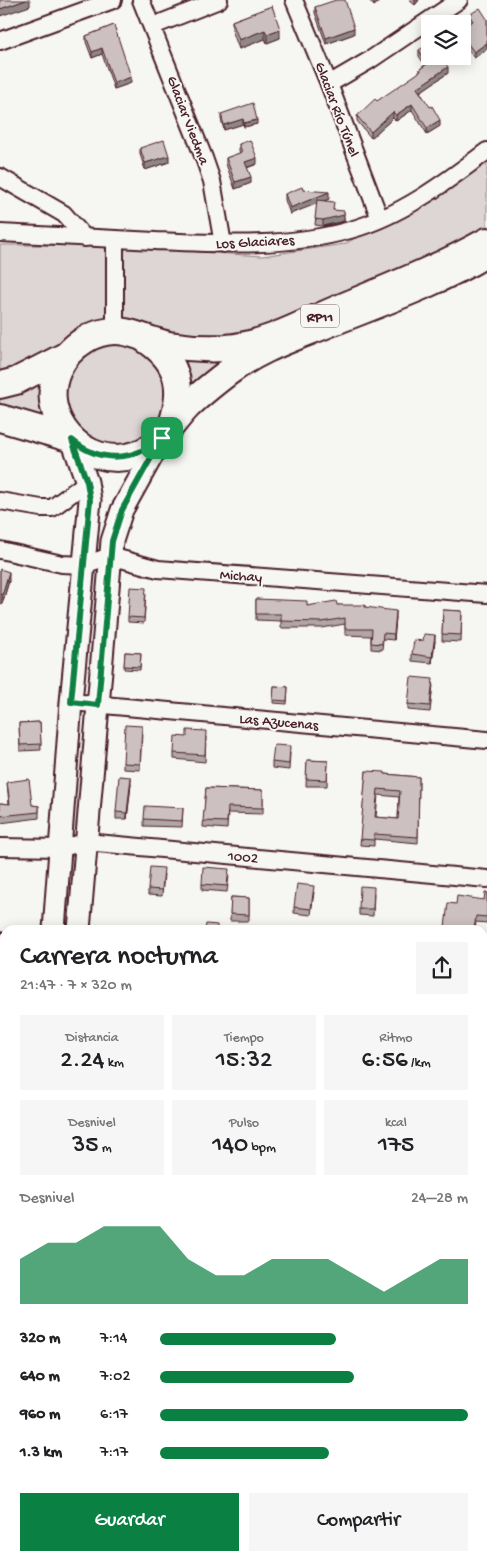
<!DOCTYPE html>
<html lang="es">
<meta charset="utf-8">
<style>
body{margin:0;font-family:"Gochi Hand",sans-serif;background:#f6f6f6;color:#202124;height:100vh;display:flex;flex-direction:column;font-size:19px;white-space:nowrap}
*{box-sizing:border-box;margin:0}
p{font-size:16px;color:#757577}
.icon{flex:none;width:28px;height:28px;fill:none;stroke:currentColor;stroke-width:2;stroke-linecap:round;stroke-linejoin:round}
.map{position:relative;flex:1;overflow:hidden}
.sheet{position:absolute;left:0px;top:925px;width:488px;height:636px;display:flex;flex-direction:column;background:#fff;border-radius:15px 15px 0 0;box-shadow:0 2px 12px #0003}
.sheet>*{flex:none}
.buttons{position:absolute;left:421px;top:15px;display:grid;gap:10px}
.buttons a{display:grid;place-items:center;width:50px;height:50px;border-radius:0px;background:#fff;box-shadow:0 2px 12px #0003;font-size:25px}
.pin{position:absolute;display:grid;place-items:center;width:42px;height:42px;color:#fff;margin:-21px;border-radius:10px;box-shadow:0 2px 8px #0006}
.round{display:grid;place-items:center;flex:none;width:52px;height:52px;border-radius:0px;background:#f6f6f6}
.overview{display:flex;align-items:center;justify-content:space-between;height:85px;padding:0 20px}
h1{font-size:28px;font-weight:600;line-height:38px}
.stats{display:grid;grid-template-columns:repeat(3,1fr);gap:8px;height:85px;padding:5px 20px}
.stats div{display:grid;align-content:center;border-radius:0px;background:#f6f6f6;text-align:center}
.stats b{font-size:25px;font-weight:600}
.stats small{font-size:14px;font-weight:400}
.stats p{font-size:14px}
.chart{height:140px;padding:10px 20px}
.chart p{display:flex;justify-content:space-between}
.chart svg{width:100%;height:90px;margin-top:5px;fill:#0b8043;opacity:.7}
.primary-button{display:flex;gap:10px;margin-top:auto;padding:10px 20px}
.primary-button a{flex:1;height:58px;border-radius:0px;background:#0b8043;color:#fff;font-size:20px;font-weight:600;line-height:58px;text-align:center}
.primary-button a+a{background:#f6f6f6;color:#202124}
ul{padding:0 20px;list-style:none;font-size:16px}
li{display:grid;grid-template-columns:80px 60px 1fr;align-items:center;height:38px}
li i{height:12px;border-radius:6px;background:#0b8043}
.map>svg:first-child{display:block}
.garden{fill:#ddd6d5;stroke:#947a80}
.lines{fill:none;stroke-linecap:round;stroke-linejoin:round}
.minor-casing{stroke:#4a1f2b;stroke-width:20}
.tertiary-casing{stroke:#4a1f2b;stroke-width:25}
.primary-casing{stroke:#4a1f2b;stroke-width:30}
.minor{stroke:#f6f6f2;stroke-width:16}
.tertiary{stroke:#f6f6f2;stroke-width:21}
.primary{stroke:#f6f6f2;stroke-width:26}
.wall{fill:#afa6a5;stroke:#4a1f2b;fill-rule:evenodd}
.shaded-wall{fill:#8f8786;stroke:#4a1f2b}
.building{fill:#ccc1c0;stroke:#4a1f2b;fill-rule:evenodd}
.route-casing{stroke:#fff;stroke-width:10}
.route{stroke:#0b8043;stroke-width:6}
.labels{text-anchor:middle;stroke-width:4;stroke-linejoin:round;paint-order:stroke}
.shield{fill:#f6f6f2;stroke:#7e6067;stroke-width:1}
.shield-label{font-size:14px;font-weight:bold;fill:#4a1f2b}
.street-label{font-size:15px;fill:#4a1f2b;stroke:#f6f6f2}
</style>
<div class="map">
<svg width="487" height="1561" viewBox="0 0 487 1561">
<rect width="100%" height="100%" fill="#f6f6f2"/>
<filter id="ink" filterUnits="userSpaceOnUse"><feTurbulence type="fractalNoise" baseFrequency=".02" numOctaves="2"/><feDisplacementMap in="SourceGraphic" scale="10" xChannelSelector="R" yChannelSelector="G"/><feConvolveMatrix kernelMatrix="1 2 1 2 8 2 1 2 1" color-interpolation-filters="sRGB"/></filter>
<g filter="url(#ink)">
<g class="garden">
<polygon points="487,152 487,231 261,333 224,341 125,326 0,378 0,245 91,245 262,256 345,244 379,224"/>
<polygon points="106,341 149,350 172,389 159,431 118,451 74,431 61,385 77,356"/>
<polygon points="183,353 233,354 208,380 183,388"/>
<polygon points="45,376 42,412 44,420 0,414 0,393"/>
</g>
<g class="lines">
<g class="minor-casing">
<g id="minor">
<polyline points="141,0 204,158 212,181 223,244"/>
<polyline points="294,0 329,84 380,219"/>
<polyline points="153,26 219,0"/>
<polyline points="0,41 113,0"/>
<polyline points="329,84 370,60 459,0"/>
<polyline points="0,177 64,214 85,238"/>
<path d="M0,233C52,236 103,238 155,241C220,244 287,248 350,230C401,216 446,182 487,151"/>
<polyline points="115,239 115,331"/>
<polyline points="0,501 41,508 52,508 87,482"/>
<polyline points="0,550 62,564 84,565 110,556 158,569 487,594"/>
<polyline points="71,702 487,740"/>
<polyline points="0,847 61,848 86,842 487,879"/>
<polyline points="0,941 5,948"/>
<polyline points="482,1011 487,1012"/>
<polyline points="0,1060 5,1056"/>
<polyline points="482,1155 487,1155"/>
<polyline points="482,1295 487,1295"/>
<polyline points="0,1349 5,1350"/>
<polyline points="482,1430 487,1430"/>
<polyline points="0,1461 5,1461"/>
<polyline points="298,1556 354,1561"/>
</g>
</g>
<g class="tertiary-casing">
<g id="tertiary">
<polyline points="54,930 71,702 90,500 87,482 72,440"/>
<polyline points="79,930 112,541 122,510 162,438"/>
<polyline points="2,1561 5,1524"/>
<polyline points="28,1561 29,1556"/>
</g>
</g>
<g class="primary-casing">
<g id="primary">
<path d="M487,241C439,268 387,288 337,309C301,324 265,345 226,348C207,349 188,348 169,345C154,342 140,335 125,332C97,327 69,345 58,370C36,418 85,471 135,455C159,447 170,425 187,407C199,395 213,384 226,374C253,353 282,342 313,330C371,306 433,286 487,253"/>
<path d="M145,339C178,360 185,387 172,424"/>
<polyline points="0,385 16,381 65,356"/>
<polyline points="0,418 69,438"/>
</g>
</g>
<use href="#minor" class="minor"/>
<use href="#tertiary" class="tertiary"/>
<use href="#primary" class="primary"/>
</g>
<g class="wall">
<polygon points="369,0 381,0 374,6"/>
<polygon points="409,0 419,0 415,5"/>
<polygon points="272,6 280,38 267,43 265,39 239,49 232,30 232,21"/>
<polygon points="315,7 354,34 326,44 315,13"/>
<polygon points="469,15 487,19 487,49 474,58 462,42 462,28 470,23 469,22"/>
<polygon points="114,25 131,83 114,89 102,54 92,58 86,42 86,36"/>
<polygon points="419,50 448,73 420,92 440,126 427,134 412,110 396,121 393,118 371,138 357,121 357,116 420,72 420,69 425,65 419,56"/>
<polygon points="221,114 257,124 244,127 243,124 224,130 221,119"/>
<polygon points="239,144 257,164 247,168 251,183 235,189 226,164 226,158 240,153 239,150"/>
<polygon points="140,148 169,162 145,170 140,154"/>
<polygon points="303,190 329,199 324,201 334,210 344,217 344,221 323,226 315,225 317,203 290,214 285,200 285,194"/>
<polygon points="0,569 9,581 2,604 0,603"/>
<polygon points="146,593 144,623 128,622 128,617"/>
<polygon points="256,599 307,606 337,605 365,607 396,617 394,640 383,639 382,650 371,649 371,636 345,635 345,624 322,628 281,628 281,621 256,620"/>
<polygon points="443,610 462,611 461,642 442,641"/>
<polygon points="435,641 432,663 412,661 412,654"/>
<polygon points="125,652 141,653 140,670 124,669"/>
<polygon points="433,685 430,712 408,710 408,704"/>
<polygon points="274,686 288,687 287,704 273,703"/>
<polygon points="40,722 41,750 20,751 19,723"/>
<polygon points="142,732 140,770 123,769 123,763"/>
<polygon points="206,737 205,762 174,759 174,753"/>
<polygon points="290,753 289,770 272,768 272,762"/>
<polygon points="307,760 328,761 327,786 306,786"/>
<path d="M366,771L385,774L419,777L418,843L374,839V846L360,845ZM378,795L399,797L398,819L376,817Z"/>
<polygon points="7,782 32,805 39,806 39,818 0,823 0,803 9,804"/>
<polygon points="131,784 127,819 116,819 116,812"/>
<polygon points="206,788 263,790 263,814 228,813 227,829 203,827"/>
<polygon points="183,808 182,827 144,826 144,819"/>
<polygon points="164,874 162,896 148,895 148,889"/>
<polygon points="229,876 227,892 202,890 202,884"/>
<polygon points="314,892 311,915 294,913 294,907"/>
<polygon points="487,892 487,923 476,922 475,930 445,930 445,927 456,904 484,900"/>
<polygon points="374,893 373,916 359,915 359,909"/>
<polygon points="231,897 249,898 249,921 230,921"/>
<polygon points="482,1313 487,1313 487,1339 482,1338"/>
</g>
<g class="shaded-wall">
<polygon points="26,0 30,0 30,6 0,16 0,9"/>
<polygon points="377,0 381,0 374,6 374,3"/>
<polygon points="415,0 419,0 415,5"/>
<polygon points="354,28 354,34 326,44 326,38"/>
<polygon points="280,29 280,38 267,43 267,34"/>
<polygon points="265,30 265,39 239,49 239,40"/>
<polygon points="487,43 487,49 474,58 474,52"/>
<polygon points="102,48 102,54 92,58 92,52"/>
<polygon points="448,67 448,73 417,94 417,88"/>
<polygon points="131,77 131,83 114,89 114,83"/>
<polygon points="412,104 412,110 396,121 396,115"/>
<polygon points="393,112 393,118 371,138 371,132"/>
<polygon points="243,119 243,124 224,130 224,125"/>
<polygon points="257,120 257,124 244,127 244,123"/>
<polygon points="440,120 440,126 427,134 427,128"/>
<polygon points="169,156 169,162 145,170 145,163"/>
<polygon points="257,158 257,164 245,168 245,162"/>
<polygon points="251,177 251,183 235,189 235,182"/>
<polygon points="329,192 329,199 290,214 290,208"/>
<polygon points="344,211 344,221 323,226 323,220"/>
<polygon points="9,572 9,581 2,604 2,595"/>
<polygon points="396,611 396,617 394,640 394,634"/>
<polygon points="435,635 435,641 432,663 432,657"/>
<polygon points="131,777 131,784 127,819 127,813"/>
</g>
<g class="building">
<polygon points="0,0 26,0 0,9"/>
<polygon points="336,0 345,0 354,28 326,38 315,7"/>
<polygon points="372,0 377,0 374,3"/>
<polygon points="272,6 280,29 267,34 265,30 239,40 232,21"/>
<polygon points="480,8 487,19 487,43 474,52 462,36 462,28 473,21 469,15"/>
<polygon points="114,25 131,77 114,83 102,48 92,52 86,36"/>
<polygon points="430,43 430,56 440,56 448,67 417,88 430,107 432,106 440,120 427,128 412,104 396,115 393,112 371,132 357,116 375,99 377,101 421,71 420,69 427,64 419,50"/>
<polygon points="253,103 257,120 244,123 243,119 224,125 221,114"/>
<polygon points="164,140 169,156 145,163 140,148"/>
<polygon points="250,140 257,158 245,162 251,177 235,182 226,158 242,152 239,144"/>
<polygon points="302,187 303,190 329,192 290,208 285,194"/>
<polygon points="317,200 334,202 333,210 344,211 344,215 323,220 315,219"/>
<polygon points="0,569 9,572 2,595 0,594"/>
<polygon points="130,587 146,588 144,618 128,617"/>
<polygon points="256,599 307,601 307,606 336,601 337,605 365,605 365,607 396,611 394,634 383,633 382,644 371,643 372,629 345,629 345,618 322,622 281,621 281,614 256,614"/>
<polygon points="443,610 462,611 461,635 442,634"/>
<polygon points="424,634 435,635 432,657 412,654 414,640 423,641"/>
<polygon points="125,652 141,653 140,667 124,666"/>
<polygon points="411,677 433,679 430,706 408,704"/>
<polygon points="274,686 288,687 287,701 273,700"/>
<polygon points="40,722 41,744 20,745 19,723"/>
<polygon points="125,725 142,726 140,764 123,763"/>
<polygon points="187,730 206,731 205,755 174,753 175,736 187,737"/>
<polygon points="274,745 290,746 289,764 272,762"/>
<polygon points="307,760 328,761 327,780 306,779"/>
<path d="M366,771L385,772V774L419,777L418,837L374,834V840L360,839ZM378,789L400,791L398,819L375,817Z"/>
<polygon points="119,776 131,777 127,813 116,812"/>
<polygon points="29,779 32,805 39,806 39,812 0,816 0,803 10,804 7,782"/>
<polygon points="206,788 263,790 263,808 228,807 227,822 203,821"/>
<polygon points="145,806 183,808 182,821 144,819"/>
<polygon points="150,867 164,868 162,890 148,889"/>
<polygon points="203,867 229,869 227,886 202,884"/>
<polygon points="297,884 314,886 311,909 294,907"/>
<polygon points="360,886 374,887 373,909 359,909"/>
<polygon points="485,892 487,892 487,917 476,916 474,930 445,927 448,903 456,904 457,896 484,900"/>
<polygon points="231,897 249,898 249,915 230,914"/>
<polygon points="206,924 217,925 217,930 205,930"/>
<rect x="482" y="1313" width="5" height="19"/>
</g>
</g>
<g class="lines" filter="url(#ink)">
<g class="route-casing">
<path id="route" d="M162,438L122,510L112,541L98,705L71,702L90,500L87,482L72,440C101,464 134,461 162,438Z"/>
</g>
<use href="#route" class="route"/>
</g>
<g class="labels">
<rect class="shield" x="301" y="304.5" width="38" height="23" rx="4"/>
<g class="shield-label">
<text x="320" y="321">RP11</text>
</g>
<g class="street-label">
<text transform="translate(338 109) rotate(69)" y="5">Glaciar Río Túnel</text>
<text transform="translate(189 120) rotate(69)" y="5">Glaciar Viedma</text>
<text transform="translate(255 241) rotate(-3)" y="5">Los Glaciares</text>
<text transform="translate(241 575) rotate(4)" y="5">Michay</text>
<text transform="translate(279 721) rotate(5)" y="5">Las Azucenas</text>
<text transform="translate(243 856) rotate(5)" y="5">1002</text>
</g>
</g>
</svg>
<div class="buttons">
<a><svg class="icon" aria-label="layers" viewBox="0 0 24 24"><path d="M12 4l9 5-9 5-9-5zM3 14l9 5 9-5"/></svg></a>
</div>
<div class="pin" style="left:162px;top:438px;background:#1e9e55"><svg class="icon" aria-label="arrive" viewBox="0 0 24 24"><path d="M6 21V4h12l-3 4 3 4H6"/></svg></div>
<section class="sheet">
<div class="overview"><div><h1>Carrera nocturna</h1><p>21:47 · 7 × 320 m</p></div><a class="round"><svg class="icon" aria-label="share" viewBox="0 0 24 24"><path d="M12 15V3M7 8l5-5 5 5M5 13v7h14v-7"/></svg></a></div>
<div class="stats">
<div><p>Distancia</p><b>2.24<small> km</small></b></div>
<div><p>Tiempo</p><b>15:32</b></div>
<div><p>Ritmo</p><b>6:56<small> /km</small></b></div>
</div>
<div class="stats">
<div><p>Desnivel</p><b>35<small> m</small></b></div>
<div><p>Pulso</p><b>140<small> bpm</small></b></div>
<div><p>kcal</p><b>175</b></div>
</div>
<div class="chart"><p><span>Desnivel</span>24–28 m</p>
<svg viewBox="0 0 160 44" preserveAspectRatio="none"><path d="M0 44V22L10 14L20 14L30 6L40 6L50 6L60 22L70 30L80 30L90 22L100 22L110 22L120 30L130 38L140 30L150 22L160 22V44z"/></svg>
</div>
<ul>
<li><b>320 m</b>7:14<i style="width:57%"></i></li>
<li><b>640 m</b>7:02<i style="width:63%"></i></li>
<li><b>960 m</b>6:17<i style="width:100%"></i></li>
<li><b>1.3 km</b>7:17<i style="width:55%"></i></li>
</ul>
<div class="primary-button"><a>Guardar</a><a>Compartir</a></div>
</section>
</div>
